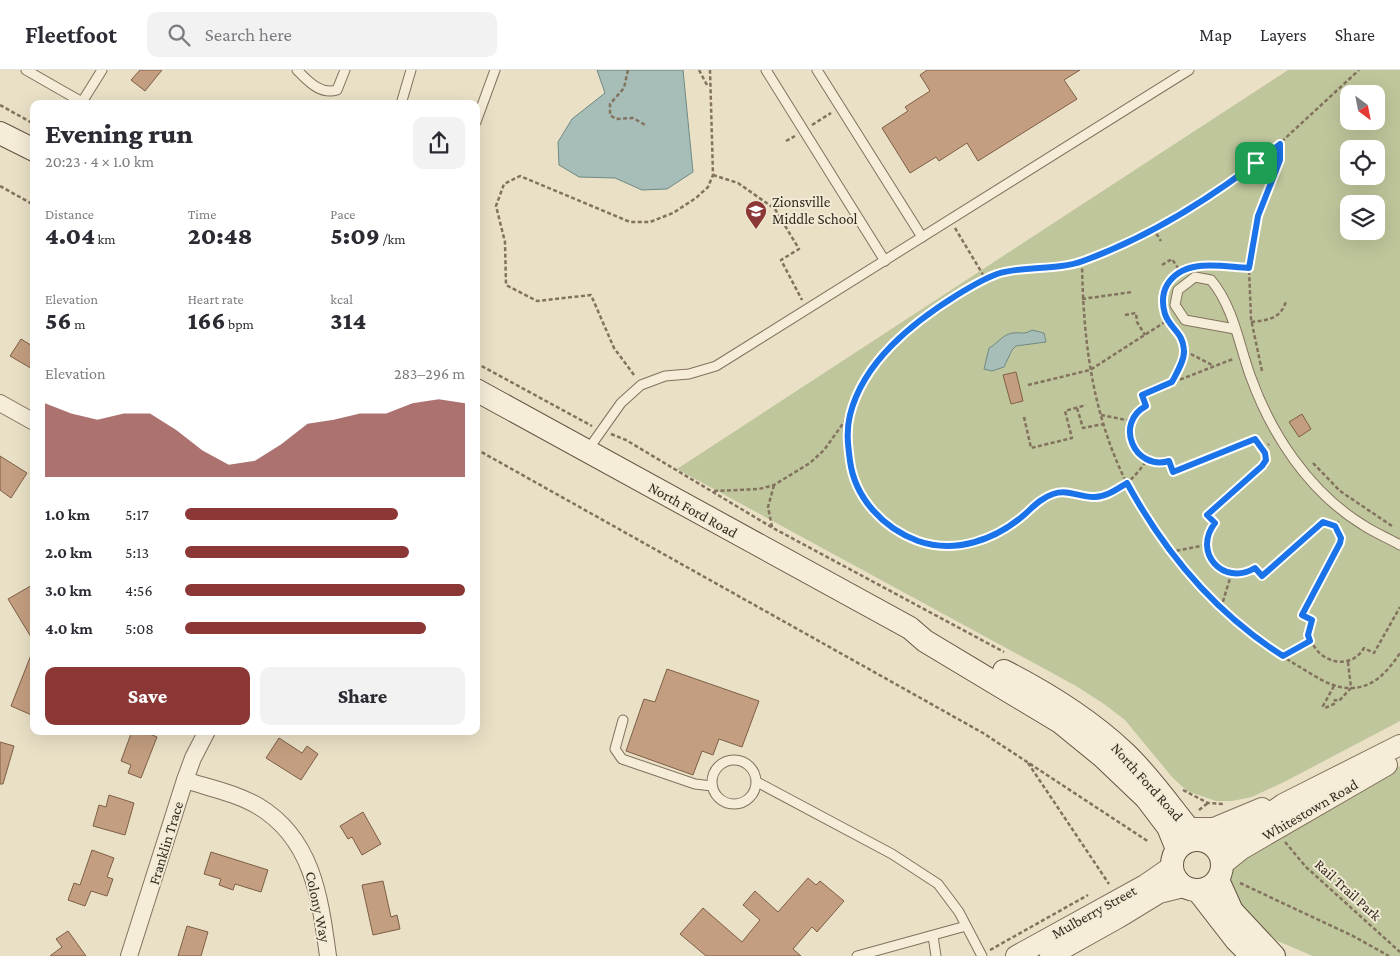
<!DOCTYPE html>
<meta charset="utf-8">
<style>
body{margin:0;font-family:"Crimson Pro",serif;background:#f2f2f3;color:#2b2b33;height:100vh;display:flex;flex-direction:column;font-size:19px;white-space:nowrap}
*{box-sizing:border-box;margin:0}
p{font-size:16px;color:#7c7c81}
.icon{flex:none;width:28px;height:28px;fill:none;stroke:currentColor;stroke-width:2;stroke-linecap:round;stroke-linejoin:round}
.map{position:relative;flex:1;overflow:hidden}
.sheet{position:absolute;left:30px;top:30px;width:450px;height:635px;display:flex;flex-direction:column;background:#fff;border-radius:10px;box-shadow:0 5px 20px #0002}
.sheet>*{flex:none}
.needle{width:32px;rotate:148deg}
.tools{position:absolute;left:1340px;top:15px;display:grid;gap:10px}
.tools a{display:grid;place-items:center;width:45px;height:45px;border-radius:10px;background:#fff;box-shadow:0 5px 20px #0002;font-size:25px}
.pin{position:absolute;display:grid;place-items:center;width:42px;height:42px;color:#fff;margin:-21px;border-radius:10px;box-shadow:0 2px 8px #0006}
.round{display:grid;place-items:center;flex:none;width:52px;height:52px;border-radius:10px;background:#f2f2f3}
.head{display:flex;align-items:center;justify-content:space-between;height:85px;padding:0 15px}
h1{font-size:28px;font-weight:800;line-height:38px}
.metrics{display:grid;grid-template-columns:repeat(3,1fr);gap:8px;height:85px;padding:5px 15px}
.metrics div{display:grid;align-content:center}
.metrics b{font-size:25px;font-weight:800}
.metrics small{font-size:14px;font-weight:400}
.metrics p{font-size:14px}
.chart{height:140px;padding:10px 15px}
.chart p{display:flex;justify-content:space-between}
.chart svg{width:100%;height:90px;margin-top:5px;fill:#8a3735;opacity:.7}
.action{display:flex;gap:10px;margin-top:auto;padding:10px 15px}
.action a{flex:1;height:58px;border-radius:10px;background:#8a3735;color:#fff;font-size:20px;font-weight:800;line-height:58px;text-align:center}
.action a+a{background:#f2f2f3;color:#2b2b33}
ul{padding:0 15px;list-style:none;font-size:16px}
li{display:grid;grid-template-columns:80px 60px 1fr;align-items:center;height:38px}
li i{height:12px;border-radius:6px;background:#8a3735}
header{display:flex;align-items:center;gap:30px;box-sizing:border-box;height:70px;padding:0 25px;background:#fff;border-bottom:1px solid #e1e1e2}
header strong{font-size:24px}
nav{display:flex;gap:28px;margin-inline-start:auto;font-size:18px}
.search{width:350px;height:45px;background:#f2f2f3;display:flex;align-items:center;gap:12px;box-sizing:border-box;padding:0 18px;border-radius:10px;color:#7c7c81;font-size:19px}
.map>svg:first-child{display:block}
.green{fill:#bfc69b;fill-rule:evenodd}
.water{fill:#a7bdb7;stroke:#6f8a84}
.building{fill:#c39e80;stroke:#7e5f46}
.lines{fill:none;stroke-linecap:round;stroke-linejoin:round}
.service-casing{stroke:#82725e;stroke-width:11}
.minor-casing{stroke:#82725e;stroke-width:18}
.tertiary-casing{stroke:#82725e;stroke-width:22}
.secondary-casing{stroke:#645441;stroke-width:24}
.path{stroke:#82725e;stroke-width:2.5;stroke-dasharray:4 2.5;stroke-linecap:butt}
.service{stroke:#f5edd8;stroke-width:9}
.minor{stroke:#f5edd8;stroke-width:16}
.tertiary{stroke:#f5edd8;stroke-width:20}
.secondary{stroke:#f5edd8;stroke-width:22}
.route-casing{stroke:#fff;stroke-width:10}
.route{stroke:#1a73e8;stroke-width:6}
.labels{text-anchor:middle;stroke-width:4;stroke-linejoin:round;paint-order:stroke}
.poi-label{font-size:15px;fill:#342a20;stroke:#f1ead4;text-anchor:start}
.street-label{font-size:15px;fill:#342a20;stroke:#f1ead4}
</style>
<header>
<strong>Fleetfoot</strong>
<div class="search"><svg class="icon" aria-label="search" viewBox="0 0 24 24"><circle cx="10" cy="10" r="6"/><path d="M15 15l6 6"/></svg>Search here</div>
<nav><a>Map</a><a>Layers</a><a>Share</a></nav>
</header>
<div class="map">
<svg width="1400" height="886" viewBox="0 0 1400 886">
<rect width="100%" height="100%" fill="#e9e0c6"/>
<g class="green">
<path d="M1288,0H1400V651L1286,711L1252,727L1232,731H1216L1187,721L1172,707L1125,650L1104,634L1076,616L677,399ZM1349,24H1376V51H1349ZM1349,79H1376V106H1349ZM1349,134H1376V161H1349Z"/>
<polygon points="1400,696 1400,886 1313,886 1259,863 1226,813 1239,790 1294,755"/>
</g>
<g class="water">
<polygon points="597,0 683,0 693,102 667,119 642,120 615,108 579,107 559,95 558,72 572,49 605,23"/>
<path d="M1032,260L1044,263L1046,272L1016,276L1012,280L1004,297L992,301L984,299L989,278C997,274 1003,264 1013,263C1021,262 1024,265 1032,260Z"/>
</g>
<g class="building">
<polygon points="140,0 162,0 145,21 131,10"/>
<polygon points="927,0 1080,0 1064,10 1077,29 978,91 967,73 939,91 936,87 910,103 882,58 908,41 905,37 930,21 920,5"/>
<polygon points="21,269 34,277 34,300 10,286"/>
<polygon points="1016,302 1023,331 1011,334 1003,305"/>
<polygon points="1302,344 1311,359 1299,367 1289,352"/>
<polygon points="0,386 27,403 11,428 0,420"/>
<polygon points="34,514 34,572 8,529"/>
<polygon points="33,580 34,581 34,646 11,636"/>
<polygon points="667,599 759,631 742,677 719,669 713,685 702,681 693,705 626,681 644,629 655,632"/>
<polygon points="132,661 143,661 157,667 141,708 128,703 131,695 121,691"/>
<polygon points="279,668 302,683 307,676 318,684 301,710 266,688"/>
<polygon points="0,672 14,676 3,714 0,714"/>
<polygon points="109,725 134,733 125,765 93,756 99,735 106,737"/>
<polygon points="363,742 381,774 362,785 352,767 348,769 340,756"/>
<polygon points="92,780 114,788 107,807 113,809 107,826 91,821 85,836 68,830 74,813 80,815"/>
<polygon points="211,782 268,800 261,822 235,814 233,820 219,815 221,809 204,804"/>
<polygon points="808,808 816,815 820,811 844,831 817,862 812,857 793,879 801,886 706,886 680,864 703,838 742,872 760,850 743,835 755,821 778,842"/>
<polygon points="383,811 391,847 397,845 400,859 373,865 362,815"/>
<polygon points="187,856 208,862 201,886 178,886"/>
<polygon points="68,861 86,886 50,886 62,877 56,869"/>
</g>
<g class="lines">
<g class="service-casing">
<g id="service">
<polyline points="26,0 82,32 102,0"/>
<path d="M297,0C308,11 320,25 337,20L345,0"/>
<polyline points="766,0 885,191"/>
<polyline points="817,0 922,167"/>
<polyline points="401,34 411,0"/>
<polyline points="476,52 495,0"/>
<path d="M1235,259L1185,250L1175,235L1178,220L1195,207L1211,210C1233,236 1239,274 1250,305C1271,364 1309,422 1363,455C1375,463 1388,468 1400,475"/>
<polyline points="587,381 621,333 641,315 665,306 689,304 716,296 1189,0"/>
<polyline points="623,650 615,679 622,689 695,714 712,716"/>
<circle cx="734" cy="712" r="22"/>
<polyline points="757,712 892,784 938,814 959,842 982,886"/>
<polyline points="933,866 936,886"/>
<polyline points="857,886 966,856"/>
</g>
</g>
<g class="minor-casing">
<g id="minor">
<polyline points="0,333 34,352"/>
<path d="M185,710C209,718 236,723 258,736C313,769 320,828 328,886"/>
<polyline points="129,886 185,710 193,688 207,661"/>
</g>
</g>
<g class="tertiary-casing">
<g id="tertiary">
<polyline points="1188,758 1214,758 1262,738"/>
<polyline points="1212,775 1240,765 1283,734 1400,675"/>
<polyline points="1222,795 1242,779 1387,695"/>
<polyline points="1016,886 1145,815 1171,797"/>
<polyline points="1050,886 1118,848 1159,823 1183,817"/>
</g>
</g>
<g class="secondary-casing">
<g id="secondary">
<polyline points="0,63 34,80"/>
<polyline points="476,320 910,558 925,571 1060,652 1103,687 1146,728 1168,757 1177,779"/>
<path d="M1004,601C1047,623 1089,649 1124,682C1152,708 1174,742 1198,770"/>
<circle cx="1197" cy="795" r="25"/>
<polyline points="1218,810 1232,841 1274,886"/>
<polyline points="1198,821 1236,870 1252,886"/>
</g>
</g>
<g class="path">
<polyline points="628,0 624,18 610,34 610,45 616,49 633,48 647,56"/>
<polyline points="699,0 708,17"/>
<polyline points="0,35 34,54"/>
<polyline points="812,55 831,43"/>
<polyline points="786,71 795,66"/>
<polyline points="713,105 738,113 775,139 799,179 781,190 802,230"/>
<polyline points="0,116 34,135"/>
<polyline points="955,158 985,208"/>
<polyline points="1153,158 1161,171"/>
<path d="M1082,192C1083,261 1090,328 1117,392C1153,478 1220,548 1298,596C1314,605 1330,618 1350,618C1374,618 1388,601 1400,583"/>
<polyline points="1162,195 1172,189 1180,201"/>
<polyline points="1203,196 1249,198"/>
<polyline points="1169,212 1180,201 1187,197"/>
<polyline points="1082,229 1132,222"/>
<polyline points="1163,231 1166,217"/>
<path d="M1164,241L1168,250L1181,263L1185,281L1172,312L1142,325L1146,336C1114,353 1134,401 1169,391L1173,401L1255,369L1263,379L1269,374"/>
<polyline points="1125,245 1136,243 1137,252 1145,265"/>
<path d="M1251,252C1268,250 1281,249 1286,231"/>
<polyline points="1185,281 1214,296"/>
<polyline points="476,293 592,356"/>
<polyline points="1262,301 1251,249 1249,198 1258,146 1280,90 1279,74"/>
<polyline points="634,305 614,278 591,225 537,231 506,215 505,172 496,136 504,114 520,106 630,152 650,152 673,143 696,128 708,117 713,105 710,0"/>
<polyline points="1174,312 1233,289"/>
<polyline points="1028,315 1090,300 1168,250"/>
<polyline points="1077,338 1083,358 1104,354"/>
<path d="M850,345C847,364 847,383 852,402C866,456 926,486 978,472C995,467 1010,457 1024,445C1032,439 1038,430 1047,426C1064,418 1075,425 1092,427C1114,429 1136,407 1146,391"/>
<polyline points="1101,345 1131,351"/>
<polyline points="1024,347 1031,378 1072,368 1065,341 1086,335"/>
<polyline points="611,364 626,370 773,458 1004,582"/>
<polyline points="476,379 983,663 1149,772"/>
<path d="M1263,379L1266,390L1262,396L1207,445L1215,453C1192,482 1224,517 1255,497L1262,506L1323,452L1335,456L1339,451"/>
<polyline points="1313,393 1340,421 1392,456"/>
<polyline points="714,421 759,419 774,415 810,393 824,380 850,344 864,314 883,284 932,241 985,208 1019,198 1082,192 1188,140 1220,120 1279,74 1359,0"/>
<path d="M1335,456L1341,468L1340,473L1302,545L1312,551C1300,584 1346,608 1364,578L1374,583L1400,537"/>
<polyline points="772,457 768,437 774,415"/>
<polyline points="1170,482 1206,475"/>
<polyline points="1221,538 1231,505"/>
<polyline points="1283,586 1310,571"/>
<polyline points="1334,616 1323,636 1325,638 1334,634 1333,632 1335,630 1339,631 1351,618 1348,592"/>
<polyline points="1028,693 1109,814"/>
<polyline points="1183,720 1208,733 1224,734"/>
<polyline points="1199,740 1208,733"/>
<polyline points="1285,772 1306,797 1400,882"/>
<polyline points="1240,813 1353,866 1389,886"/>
<polyline points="990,880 1088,825"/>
</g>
<use href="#service" class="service"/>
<use href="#minor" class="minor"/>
<use href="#tertiary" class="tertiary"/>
<use href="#secondary" class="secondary"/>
</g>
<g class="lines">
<g class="route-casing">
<path id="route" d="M1280,74V90L1258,146L1249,198C1222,197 1184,187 1167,215C1162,224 1162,234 1165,244C1170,259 1183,262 1184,280C1185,290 1176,304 1172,312L1142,325L1146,336C1114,353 1134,401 1169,391L1173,402L1255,369L1265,383L1266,390L1262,396L1207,445L1215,453C1192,482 1223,517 1255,498L1262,506L1323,452L1335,456L1341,468L1340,473L1302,545L1312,550L1308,565L1310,571L1283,586C1215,543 1165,483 1127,413C1117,419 1105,428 1093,427C1079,427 1068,419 1053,424C1041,428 1033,437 1024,445C995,470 955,484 918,471C883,458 855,428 850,391C848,376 846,361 850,345C863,292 912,253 957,225C970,217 983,209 997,204C1025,195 1056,201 1083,191C1155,165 1221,122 1280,74Z"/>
</g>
<use href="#route" class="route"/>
</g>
<defs>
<g id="school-pin" transform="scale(1.125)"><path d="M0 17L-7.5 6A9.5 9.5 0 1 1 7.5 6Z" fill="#8a3735" stroke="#f1ead4"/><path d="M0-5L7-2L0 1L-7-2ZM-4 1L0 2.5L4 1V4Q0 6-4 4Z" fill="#fff"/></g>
</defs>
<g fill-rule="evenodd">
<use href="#school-pin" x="756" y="141"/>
</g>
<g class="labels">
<g class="poi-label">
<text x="772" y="137">Zionsville<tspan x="772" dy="17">Middle School</tspan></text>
</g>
<g class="street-label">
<text transform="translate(693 440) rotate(29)" y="5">North Ford Road</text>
<text transform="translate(1147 712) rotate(48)" y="5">North Ford Road</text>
<text transform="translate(1310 740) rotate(-30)" y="5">Whitestown Road</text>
<text transform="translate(166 773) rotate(-73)" y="5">Franklin Trace</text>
<text transform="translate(1348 820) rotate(42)" y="5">Rail Trail Park</text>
<text transform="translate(318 837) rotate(78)" y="5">Colony Way</text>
<text transform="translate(1094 842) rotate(-29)" y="5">Mulberry Street</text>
</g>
</g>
</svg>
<div class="tools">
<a><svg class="needle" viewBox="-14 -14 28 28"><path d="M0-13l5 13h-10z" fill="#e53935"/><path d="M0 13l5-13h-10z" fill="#7c7c81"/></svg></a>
<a><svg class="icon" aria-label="locate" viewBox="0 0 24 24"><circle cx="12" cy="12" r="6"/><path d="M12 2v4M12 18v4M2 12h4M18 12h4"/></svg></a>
<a><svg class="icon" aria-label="layers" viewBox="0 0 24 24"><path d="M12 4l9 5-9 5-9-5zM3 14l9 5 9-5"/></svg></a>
</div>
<div class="pin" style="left:1256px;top:93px;background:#1e9e55"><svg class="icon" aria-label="arrive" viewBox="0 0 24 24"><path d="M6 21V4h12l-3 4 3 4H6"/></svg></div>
<section class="sheet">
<div class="head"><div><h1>Evening run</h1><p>20:23 · 4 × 1.0 km</p></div><a class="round"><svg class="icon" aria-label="share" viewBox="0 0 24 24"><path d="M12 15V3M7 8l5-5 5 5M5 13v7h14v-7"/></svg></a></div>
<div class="metrics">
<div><p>Distance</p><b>4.04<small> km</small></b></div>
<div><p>Time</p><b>20:48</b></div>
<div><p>Pace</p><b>5:09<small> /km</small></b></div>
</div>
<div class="metrics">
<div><p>Elevation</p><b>56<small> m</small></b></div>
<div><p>Heart rate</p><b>166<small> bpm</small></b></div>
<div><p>kcal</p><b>314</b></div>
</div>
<div class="chart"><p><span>Elevation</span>283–296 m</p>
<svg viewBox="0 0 160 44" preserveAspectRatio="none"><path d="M0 44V8L10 13L20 16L30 13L40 13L50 21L60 31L70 38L80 36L90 28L100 18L110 16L120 13L130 13L140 8L150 6L160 8V44z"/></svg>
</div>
<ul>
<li><b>1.0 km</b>5:17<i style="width:76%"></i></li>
<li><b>2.0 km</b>5:13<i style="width:80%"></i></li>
<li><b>3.0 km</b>4:56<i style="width:100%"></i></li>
<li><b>4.0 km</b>5:08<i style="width:86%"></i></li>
</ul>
<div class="action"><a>Save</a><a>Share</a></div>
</section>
</div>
